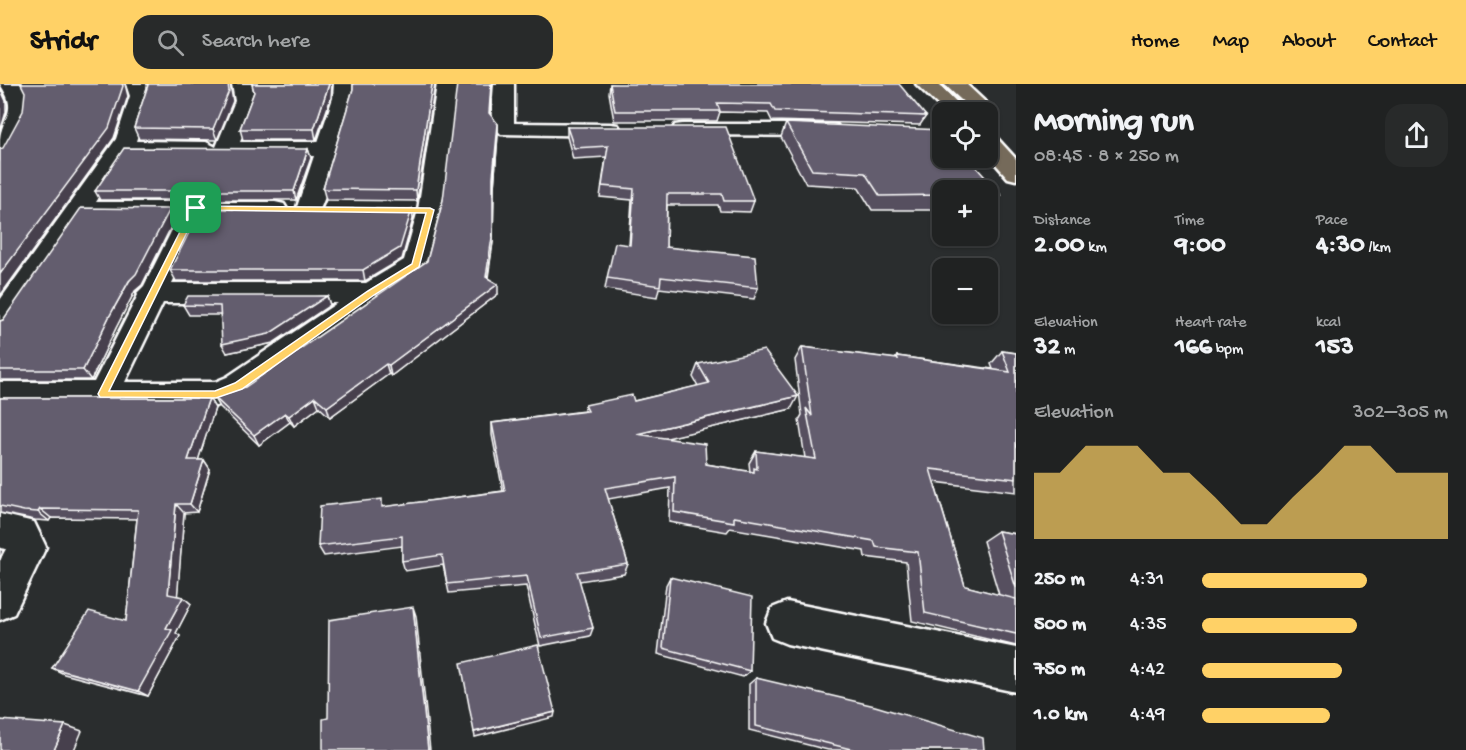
<!DOCTYPE html>
<meta charset="utf-8">
<style>
body{margin:0;font-family:"Gochi Hand",sans-serif;background:#282a2a;color:#f1f3f6;height:100vh;display:flex;flex-direction:column;font-size:22px;white-space:nowrap}
*{box-sizing:border-box;margin:0}
p{font-size:20px;color:#a2a4a5}
.icon{flex:none;width:33px;height:33px;fill:none;stroke:currentColor;stroke-width:2;stroke-linecap:round;stroke-linejoin:round}
.map{position:relative;flex:1;overflow:hidden}
.details{display:flex;flex-direction:column;background:#202222;width:450px}
.details>*{flex:none}
.controls{position:absolute;left:932px;top:18px;display:grid;gap:12px}
.controls a{display:grid;place-items:center;width:66px;height:66px;border-radius:12px;background:#202222;box-shadow:0 2px 4px #0004,0 0 0 2px #3d3f40;font-size:30px}
.pin{position:absolute;display:grid;place-items:center;width:51px;height:51px;color:#fff;margin:-26px;border-radius:12px;box-shadow:0 3px 9px #0006}
.round{display:grid;place-items:center;flex:none;width:63px;height:63px;border-radius:18px;background:#282a2a}
.summary{display:flex;align-items:center;justify-content:space-between;height:102px;padding:0 18px}
h1{font-size:33px;font-weight:700;line-height:45px}
.figures{display:grid;grid-template-columns:repeat(3,1fr);gap:9px;height:102px;padding:6px 18px}
.figures div{display:grid;align-content:center}
.figures b{font-size:26px;font-weight:700}
.figures small{font-size:16px;font-weight:400}
.figures p{font-size:16px}
.chart{height:168px;padding:12px 18px}
.chart p{display:flex;justify-content:space-between}
.chart svg{width:100%;height:108px;margin-top:6px;fill:#ffd166;opacity:.7}
ul{padding:0 18px;list-style:none;font-size:20px}
li{display:grid;grid-template-columns:96px 72px 1fr;align-items:center;height:45px}
li i{height:15px;border-radius:8px;background:#ffd166}
header{display:flex;align-items:center;gap:36px;box-sizing:border-box;height:84px;padding:0 30px;background:#ffd166;color:#111}
header strong{font-size:28px}
nav{display:flex;gap:33px;margin-inline-start:auto;font-size:21px}
.search{width:420px;height:54px;background:#282a2a;display:flex;align-items:center;gap:15px;box-sizing:border-box;padding:0 21px;border-radius:18px;color:#a2a4a5;font-size:22px}
main{display:flex;flex:1;min-height:0}
.map>svg:first-child{display:block}
.lines{fill:none;stroke-linecap:round;stroke-linejoin:round}
.street-casing{stroke:#fff;stroke-width:5}
.primary-casing{stroke:#fff;stroke-width:5}
.street{fill:#2a2d2e;fill-rule:evenodd}
.primary{fill:#746a5a;fill-rule:evenodd}
.wall{fill:#56505f;stroke:#fff;stroke-width:1.5}
.shaded-wall{fill:#46414d;stroke:#fff;stroke-width:1.5}
.building{fill:#645d6e;stroke:#fff;stroke-width:1.5}
.route{fill:#ffd166;stroke:#fff;stroke-width:1.5;fill-rule:evenodd}
</style>
<header>
<strong>Stridr</strong>
<div class="search"><svg class="icon" aria-label="search" viewBox="0 0 24 24"><circle cx="10" cy="10" r="6"/><path d="M15 15l6 6"/></svg>Search here</div>
<nav><a>Home</a><a>Map</a><a>About</a><a>Contact</a></nav>
</header>
<main>
<div class="map">
<svg width="1016" height="666" viewBox="0 0 1016 666">
<rect width="100%" height="100%" fill="#2a2d2e"/>
<filter id="ink" filterUnits="userSpaceOnUse"><feTurbulence type="fractalNoise" baseFrequency=".0167" numOctaves="2"/><feDisplacementMap in="SourceGraphic" scale="12" xChannelSelector="R" yChannelSelector="G"/><feConvolveMatrix kernelMatrix="1 2 1 2 8 2 1 2 1" color-interpolation-filters="sRGB"/></filter>
<g filter="url(#ink)">
<g class="lines">
<g class="street-casing">
<g id="street">
<path d="M0,0H20C40,24 24,51 8,73L0,75C0,68 0,61 0,55C3,30 19,28 0,0Z"/>
<path d="M126,0H146L150,12L136,57L206,58L216,63L235,17L232,0H252L255,17L240,58H318L333,14L334,0H354C353,21 328,115 317,131L308,133L299,131L296,126L314,72H226L216,67L206,72L127,71L96,118H275L284,120L287,125L284,130L275,132H204L172,199H366L404,176L418,126L437,0H457L442,126L429,181L426,187L381,216L249,311L216,322H0V298H94L138,211L137,209L144,202L179,132H86L10,245L0,248V216L116,55L130,12ZM163,219H337L227,293L215,298H125Z"/>
<polygon points="494,0 514,0 514,39 610,40 618,41 621,46 618,51 610,52 501,50 491,39"/>
<polygon points="683,40 829,40 837,41 840,46 837,51 829,52 675,51 672,46 675,41"/>
<polygon points="0,430 34,438 46,463 14,530 0,536 0,476 6,465 0,464"/>
<polygon points="787,518 1016,564 1016,608 787,560 772,554 766,539 772,524"/>
</g>
</g>
<g class="primary-casing">
<g id="primary">
<polygon points="916,0 938,0 967,28 945,28"/>
<polygon points="944,0 966,0 996,28 987,34 987,28 974,28"/>
<polygon points="987,50 995,52 1016,75 1016,96 1008,94 987,70"/>
</g>
</g>
<use href="#street" class="street"/>
<use href="#primary" class="primary"/>
</g>
<g class="wall">
<polygon points="147,0 230,0 233,17 217,56 139,55 134,44 148,1"/>
<polygon points="252,0 332,0 331,14 316,56 243,56 240,45 254,8"/>
<polygon points="353,0 435,0 417,117 326,116 323,105 353,5"/>
<polygon points="492,0 489,30 498,40 498,50 494,104 493,158 488,194 498,210 391,292 389,290 330,333 319,323 294,342 290,338 259,361 220,323 214,313 245,303 427,177 443,116"/>
<polygon points="610,0 926,32 920,41 772,37 768,29 720,28 717,37 614,37 609,9"/>
<polygon points="786,39 1001,111 991,125 987,125 987,106 942,106 942,126 872,126 858,103 806,100 781,53"/>
<polygon points="567,43 754,117 750,128 720,127 718,121 667,121 666,163 758,204 754,215 659,204 657,213 605,205 607,194 629,161 632,116 600,113 606,73 573,75 567,53"/>
<polygon points="308,65 311,74 296,116 100,116 95,107"/>
<polygon points="170,125 175,135 142,201 135,207 116,244 91,296 0,296 0,237 3,236"/>
<polygon points="412,125 413,135 402,175 365,197 176,197 170,186"/>
<polygon points="327,212 330,221 273,259 227,269 220,231 189,231 183,221"/>
<polygon points="802,263 895,275 897,272 993,285 991,280 1002,267 1016,269 1016,408 934,398 965,502 999,511 983,457 998,447 1016,450 1016,562 912,537 906,478 865,473 864,467 730,444 727,448 669,438 670,404 608,415 628,480 624,490 579,497 593,544 590,552 540,562 526,502 449,509 443,481 405,487 402,477 402,462 324,472 318,462 384,423 503,407 492,351 492,339 584,327 585,321 634,317 698,302 693,293 698,280 791,325 666,354 706,380 750,388 749,379 756,367 805,374 799,336 802,331 795,276"/>
<polygon points="0,314 209,314 215,324 198,376 204,376 210,385 197,428 184,429 177,512 183,513 191,520 176,549 180,552 148,612 64,590 52,584 126,537 137,435 51,434 49,437 35,436 0,429"/>
<polygon points="670,493 750,587 743,593 658,570 666,501"/>
<polygon points="756,594 984,666 828,666 749,646 749,600"/>
</g>
<g class="shaded-wall">
<polygon points="122,0 125,0 128,12 114,54 0,212 0,190"/>
<polygon points="228,0 230,0 233,17 217,56 213,45"/>
<polygon points="329,0 332,0 331,14 316,56 314,45"/>
<polygon points="432,0 435,0 417,117 416,106"/>
<polygon points="491,0 492,0 489,39 489,29"/>
<polygon points="0,4 6,17 6,28 0,48"/>
<polygon points="498,40 498,50 494,104 493,158 486,203 486,193"/>
<polygon points="308,65 311,74 296,116 294,107"/>
<polygon points="170,125 175,135 142,201 135,207 116,244 91,296 83,286 109,233"/>
<polygon points="412,125 413,135 402,175 365,197 363,186"/>
<polygon points="498,200 498,210 391,292 389,281"/>
<polygon points="327,212 330,221 273,259 227,269 222,260"/>
<polygon points="386,280 389,290 330,333 327,323"/>
<polygon points="798,312 791,325 633,362 637,350"/>
<polygon points="315,313 319,323 294,342 289,332"/>
<polygon points="209,314 215,324 195,386 188,376"/>
<polygon points="285,329 290,338 259,361 254,351"/>
<polygon points="204,376 210,385 197,428 190,420"/>
<polygon points="176,420 184,429 177,517 168,510"/>
<polygon points="40,425 51,434 49,437 38,428"/>
<polygon points="0,465 3,467 0,476"/>
<polygon points="183,513 191,520 176,549 180,552 148,612 138,607 166,544"/>
<polygon points="413,523 416,532 430,666 428,666"/>
<polygon points="555,628 554,633 475,653 474,648"/>
<polygon points="65,641 82,647 74,666 54,666"/>
</g>
<g class="building">
<polygon points="21,0 122,0 123,2 109,44 0,190 0,65 3,64 23,27 25,8"/>
<polygon points="147,0 228,0 229,7 213,45 134,44 148,1"/>
<polygon points="252,0 329,0 314,45 240,45 254,8"/>
<polygon points="353,0 432,0 416,106 323,105 353,5"/>
<polygon points="457,0 491,0 489,29 498,40 493,93 493,147 486,193 498,200 389,281 386,280 327,323 315,313 289,332 285,329 254,351 214,313 245,303 427,177 443,116"/>
<polygon points="610,0 899,0 926,32 775,27 771,20 717,19 720,27 615,27"/>
<polygon points="786,39 942,46 942,74 968,74 1001,111 987,111 987,106 942,106 942,111 880,112 865,89 812,86"/>
<polygon points="567,43 726,43 754,117 724,117 722,110 667,110 666,163 755,172 758,204 661,193 660,202 607,194 615,159 630,161 634,105 602,102 608,62 574,64"/>
<polygon points="124,64 308,65 294,107 95,107"/>
<polygon points="81,124 170,125 136,190 129,197 109,233 83,286 0,286 0,237 3,236"/>
<polygon points="201,125 412,125 400,164 363,186 170,186"/>
<polygon points="188,212 327,212 269,250 222,260 220,222 183,221"/>
<polygon points="802,263 898,275 897,272 1010,288 1002,267 1016,269 1016,395 930,385 965,502 1016,515 1016,550 925,529 918,468 876,463 874,457 734,433 734,438 674,428 675,393 605,404 628,480 577,488 593,544 541,554 527,492 447,500 442,471 402,477 402,452 318,462 320,422 382,415 382,423 505,407 492,339 588,327 585,321 632,311 634,317 709,299 698,280 764,266 798,312 637,350 705,360 706,380 754,388 754,384 757,385 756,367 816,375 806,324 812,332"/>
<polygon points="0,314 209,314 188,376 204,376 190,420 176,420 168,510 183,513 166,544 172,546 138,607 52,584 89,527 126,537 138,426 40,425 38,428 24,427 0,422"/>
<polygon points="998,447 1016,450 1016,504"/>
<polygon points="670,493 752,513 750,587 663,564"/>
<polygon points="413,523 428,666 323,666 323,635 328,634 329,536"/>
<polygon points="538,561 555,628 474,648 461,579"/>
<polygon points="756,594 875,622 983,654 984,666 855,666 756,642"/>
<polygon points="0,636 65,641 54,666 0,666"/>
</g>
</g>
<path class="route" d="M196,122L430,124L434,126L419,183L374,211L242,305L216,314L100,313L98,310L192,124ZM198,126L426,129L412,180L368,207L235,299L215,307H109Z"/>
</svg>
<div class="controls">
<a><svg class="icon" aria-label="locate" viewBox="0 0 24 24"><circle cx="12" cy="12" r="6"/><path d="M12 2v4M12 18v4M2 12h4M18 12h4"/></svg></a>
<a>+</a>
<a>−</a>
</div>
<div class="pin" style="left:196px;top:124px;background:#1e9e55"><svg class="icon" aria-label="arrive" viewBox="0 0 24 24"><path d="M6 21V4h12l-3 4 3 4H6"/></svg></div>
</div>
<section class="details">
<div class="summary"><div><h1>Morning run</h1><p>08:45 · 8 × 250 m</p></div><a class="round"><svg class="icon" aria-label="share" viewBox="0 0 24 24"><path d="M12 15V3M7 8l5-5 5 5M5 13v7h14v-7"/></svg></a></div>
<div class="figures">
<div><p>Distance</p><b>2.00<small> km</small></b></div>
<div><p>Time</p><b>9:00</b></div>
<div><p>Pace</p><b>4:30<small> /km</small></b></div>
</div>
<div class="figures">
<div><p>Elevation</p><b>32<small> m</small></b></div>
<div><p>Heart rate</p><b>166<small> bpm</small></b></div>
<div><p>kcal</p><b>153</b></div>
</div>
<div class="chart"><p><span>Elevation</span>302–305 m</p>
<svg viewBox="0 0 160 44" preserveAspectRatio="none"><path d="M0 44V17L10 17L20 6L30 6L40 6L50 17L60 17L70 27L80 38L90 38L100 27L110 17L120 6L130 6L140 17L150 17L160 17V44z"/></svg>
</div>
<ul>
<li><b>250 m</b>4:31<i style="width:67%"></i></li>
<li><b>500 m</b>4:35<i style="width:63%"></i></li>
<li><b>750 m</b>4:42<i style="width:57%"></i></li>
<li><b>1.0 km</b>4:49<i style="width:52%"></i></li>
</ul>
</section>
</main>
